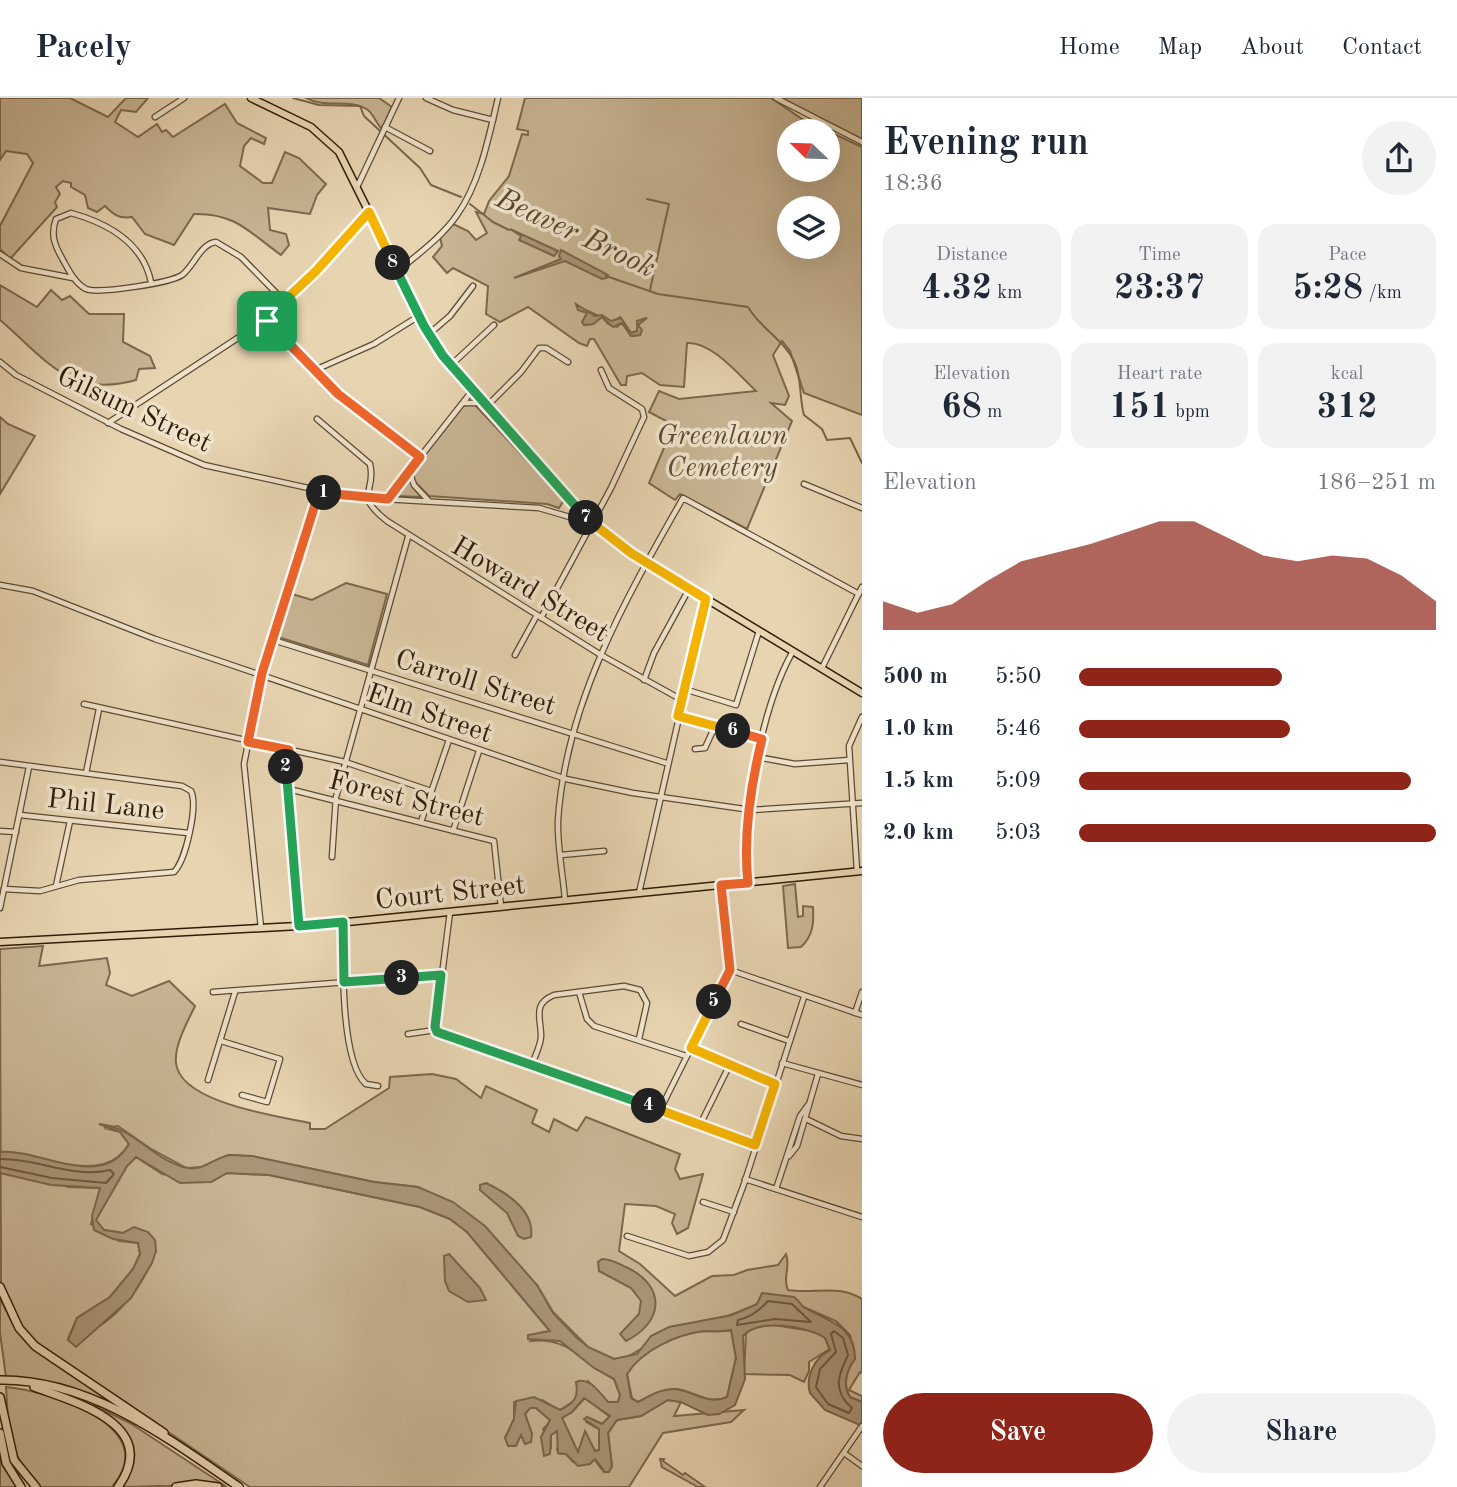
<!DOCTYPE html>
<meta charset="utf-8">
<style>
body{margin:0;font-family:"Old Standard TT",serif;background:#f2f2f3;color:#1f2937;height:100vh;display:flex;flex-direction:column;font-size:26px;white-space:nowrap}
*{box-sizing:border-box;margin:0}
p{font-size:23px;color:#747a83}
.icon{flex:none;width:38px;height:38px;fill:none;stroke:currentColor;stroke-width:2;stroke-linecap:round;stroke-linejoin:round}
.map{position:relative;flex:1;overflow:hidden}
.drawer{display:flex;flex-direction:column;background:#fff;width:595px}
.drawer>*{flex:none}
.needle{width:46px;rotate:293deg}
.controls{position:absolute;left:777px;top:21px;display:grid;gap:14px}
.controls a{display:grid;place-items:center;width:63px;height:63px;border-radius:50%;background:#fff;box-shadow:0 7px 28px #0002;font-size:35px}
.pin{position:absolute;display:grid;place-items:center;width:60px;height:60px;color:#fff;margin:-30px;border-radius:14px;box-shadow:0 4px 10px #0006}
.km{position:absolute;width:35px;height:35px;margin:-18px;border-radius:50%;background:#222;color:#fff;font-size:19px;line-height:35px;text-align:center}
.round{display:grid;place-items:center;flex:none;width:74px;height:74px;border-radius:37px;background:#f2f2f3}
.overview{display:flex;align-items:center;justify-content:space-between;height:119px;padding:0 21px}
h1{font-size:38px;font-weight:600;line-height:52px}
.figures{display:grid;grid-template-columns:repeat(3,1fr);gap:10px;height:119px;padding:7px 21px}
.figures div{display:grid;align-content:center;border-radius:18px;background:#f2f2f3;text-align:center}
.figures b{font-size:35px;font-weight:600}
.figures small{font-size:19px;font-weight:400}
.figures p{font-size:19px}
.chart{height:196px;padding:14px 21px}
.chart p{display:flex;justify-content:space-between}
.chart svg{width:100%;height:126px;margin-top:7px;fill:#8f2418;opacity:.7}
.action{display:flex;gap:14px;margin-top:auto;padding:14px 21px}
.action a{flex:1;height:80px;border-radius:42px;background:#8f2418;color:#fff;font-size:28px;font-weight:600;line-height:80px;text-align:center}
.action a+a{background:#f2f2f3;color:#1f2937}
ul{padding:0 21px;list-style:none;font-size:23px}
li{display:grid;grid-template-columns:112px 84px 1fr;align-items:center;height:52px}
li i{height:18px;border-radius:9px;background:#8f2418}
header{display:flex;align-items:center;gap:42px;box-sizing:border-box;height:98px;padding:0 35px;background:#fff;border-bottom:2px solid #e0e1e3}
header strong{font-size:33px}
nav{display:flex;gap:38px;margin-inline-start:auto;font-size:24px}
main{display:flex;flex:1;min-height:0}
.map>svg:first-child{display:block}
.green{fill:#c8b594;stroke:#7c684d;stroke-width:2;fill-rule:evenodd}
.water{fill:#a99577;stroke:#79654a;stroke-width:2;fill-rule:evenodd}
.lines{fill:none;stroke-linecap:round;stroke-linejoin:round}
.shore{stroke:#6d583e;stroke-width:2}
.stream{stroke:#79654a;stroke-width:2}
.minor-casing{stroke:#5e4a31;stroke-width:7}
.major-casing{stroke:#311c06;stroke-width:9}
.highway-casing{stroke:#311c06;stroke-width:10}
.minor{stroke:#efe3cc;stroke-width:4.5}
.major{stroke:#e7d4b1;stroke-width:6}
.highway{stroke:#e7d4b1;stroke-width:7}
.split-1-casing{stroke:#fff;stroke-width:14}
.split-2-casing{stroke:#fff;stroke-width:14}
.split-3-casing{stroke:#fff;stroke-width:14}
.split-4-casing{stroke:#fff;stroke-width:14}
.split-5-casing{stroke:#fff;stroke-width:14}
.split-6-casing{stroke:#fff;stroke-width:14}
.split-7-casing{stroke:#fff;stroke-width:14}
.split-8-casing{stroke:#fff;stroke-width:14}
.split-9-casing{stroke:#fff;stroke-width:14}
.split-1{stroke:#f0652b;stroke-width:9}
.split-2{stroke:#f0652b;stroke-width:9}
.split-3{stroke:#22a559;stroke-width:9}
.split-4{stroke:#22a559;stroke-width:9}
.split-5{stroke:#f5b400;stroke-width:9}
.split-6{stroke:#f0652b;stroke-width:9}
.split-7{stroke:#f5b400;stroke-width:9}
.split-8{stroke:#22a559;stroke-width:9}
.split-9{stroke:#f5b400;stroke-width:9}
.labels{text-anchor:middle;stroke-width:7;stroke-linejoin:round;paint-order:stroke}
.street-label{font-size:28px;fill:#311c06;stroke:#efe3cc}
.park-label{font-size:28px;font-style:italic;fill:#5e4a31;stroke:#efe3cc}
.water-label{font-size:30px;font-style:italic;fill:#5b462e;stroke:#efe3cc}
</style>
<header>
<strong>Pacely</strong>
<nav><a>Home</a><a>Map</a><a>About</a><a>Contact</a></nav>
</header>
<main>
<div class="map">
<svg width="862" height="1389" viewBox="0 0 862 1389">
<rect width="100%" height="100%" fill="#e7d4b1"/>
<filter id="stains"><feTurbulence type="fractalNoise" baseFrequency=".00286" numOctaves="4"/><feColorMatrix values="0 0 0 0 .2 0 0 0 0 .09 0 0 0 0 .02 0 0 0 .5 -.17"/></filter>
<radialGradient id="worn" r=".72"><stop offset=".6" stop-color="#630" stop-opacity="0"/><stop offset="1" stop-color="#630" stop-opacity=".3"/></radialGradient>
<g class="green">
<path d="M0,0H70L108,19L126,0H148L136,14L121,12L115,24L138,39L157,26L162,34L166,32L173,39L225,6L237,25L266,40L264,46L251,40L244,48L240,68L263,85H272L285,54L299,60L326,86L317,97L310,116L268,110L270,132L286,136L289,147L281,157C250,135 236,115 194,116L174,147L145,136L132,119C119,121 114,117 105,108L97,114L88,110L85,97L71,89V85L63,83L56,89L60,96L55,104L57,109L10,161L0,151V128L33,65L27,56L6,53L0,62Z"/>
<path d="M306,0H379L392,9L382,31C376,25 374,17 368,12C350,0 325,11 306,0Z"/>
<path d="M525,0H771L802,21L862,49V317L804,295L790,253L782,243L773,257L789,298L785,307L771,305L792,323L747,431L680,396L675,402L649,385L672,331V326L649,314L659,293L679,301L756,293C739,277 711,243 687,245L684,289L660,287L642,275L627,278L626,287H621L594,241H590L587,248L579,245L528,209L500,224L486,216L488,188L453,170L447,175L433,159L442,148L440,139L453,126L468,133L476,142L487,135L476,114L484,116L489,103L509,78L522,36L528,37V33L517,31ZM789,33H828V72H789ZM789,110H828V149H789ZM577,208L612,224L620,219L631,235L637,233V223L647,220L638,225L640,237L631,238L622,225L617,229L608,226L602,219L593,226L585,227L587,215Z"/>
<polygon points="781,0 862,0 862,43 791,7"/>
<path d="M0,187L37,209L51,192L62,202L70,198L89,216H124L123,244L150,258L155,270L139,271L136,282C69,301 45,260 0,222Z"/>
<polygon points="474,306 564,402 559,410 547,406 429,398 415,384 413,375 417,367 463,308"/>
<polygon points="0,319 8,326 35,338 0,396"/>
<polygon points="406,381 409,382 421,399 396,398"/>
<polygon points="346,485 387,496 368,567 278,539 292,496 312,502"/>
<path d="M795,786L798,819L803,818V808L813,809C814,825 813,838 801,849L788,850L783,788Z"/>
<path d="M43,848L39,868L107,860L110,875L106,887L132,898L169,883L195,908C188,923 174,947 176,965C180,1005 278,1018 310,1025V1031H325L389,990L390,979L432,976L456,981L481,1000L486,988L537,1012L532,1025L549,1034L554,1021L577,1033L586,1019L680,1056L675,1071L680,1081L703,1076L688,1130L677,1136L672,1125L675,1116L656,1108L625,1106L619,1153L640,1166L675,1198L712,1178L734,1177L747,1172L778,1167L786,1156C791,1169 782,1180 788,1192C815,1196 838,1186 862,1201V1275L860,1274L849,1292L862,1298V1304L850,1299C842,1286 847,1271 855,1261L850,1237L836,1223L799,1207L772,1201L641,1251L627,1259L614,1261L589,1250L553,1214L537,1187L418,1089L374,1084L252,1058L228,1057L202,1069L186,1070L151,1051L118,1028L104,1030L120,1034L129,1046C116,1068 94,1070 71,1067L67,1089L101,1090L91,1126L119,1143L138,1145L140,1156L133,1171L110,1199L77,1220L68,1241C110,1233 142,1191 156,1153L123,1135L104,1132L95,1122L127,1068L136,1059L162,1076L211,1084L227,1075L269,1077L420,1109L450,1121L467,1134L550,1233L540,1235L531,1243C570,1239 582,1264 614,1281L620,1297L618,1304H608L588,1283L574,1303L560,1312L542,1302L514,1304V1321L505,1340L517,1345L518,1338L532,1336L525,1316L530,1310H536L551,1323L543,1331L551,1351V1337L557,1333L560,1336L557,1352L560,1356H566L573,1364L594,1361L604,1374L612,1368L608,1335L617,1322L641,1318L668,1302L681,1304L674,1318L744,1312L731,1324L663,1335L629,1389H250L36,1245L23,1231L1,1185L0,851Z"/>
<polygon points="0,1200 15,1230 33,1249 114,1305 60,1286 6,1279 0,1235"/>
<polygon points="760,1225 825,1235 831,1250 809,1264 809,1273 804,1284 790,1277 744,1276 746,1235"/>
<path d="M732,1232L736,1260L727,1299C708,1308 692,1291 674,1291C660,1292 649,1298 638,1304L632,1300L627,1276C641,1252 678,1236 704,1233C714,1233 721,1234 732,1232Z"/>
<path d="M6,1289C49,1293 164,1328 112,1389H41C9,1362 8,1329 6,1289Z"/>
<polygon points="585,1300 610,1319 602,1326 587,1319 586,1324 599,1331 599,1352 595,1353 583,1340 578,1355 562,1320 572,1314"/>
<path d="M95,1308L130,1325L227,1389C191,1385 157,1389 120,1389L127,1376V1342L94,1310Z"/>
<polygon points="0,1360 17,1389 0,1389"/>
<polygon points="660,1361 664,1361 663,1363 683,1377 685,1375 705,1389 698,1389 662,1369"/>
</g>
<g class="water">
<polygon points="510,131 558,153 554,158 519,142 521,138"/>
<polygon points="561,152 608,177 607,180 602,181 565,163 514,180 561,161 559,158"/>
<polygon points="576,206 595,218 602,217 611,223 621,220 631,235 637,233 637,223 647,220 638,227 642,232 640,237 631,238 622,225 613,229 602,219 593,226 584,227 582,224 587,215 578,212"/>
<path d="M99,1026C135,1029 154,1064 188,1070C204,1073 215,1059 230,1057C237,1057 245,1058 252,1058L374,1084L418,1089L453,1104L485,1128L537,1187L553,1215L577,1240L588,1249L614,1261L637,1256L651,1238L669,1229L732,1217L757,1206L762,1195L794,1199C800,1203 800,1207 805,1210C829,1224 855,1227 855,1261C847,1271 842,1287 850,1299L862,1304V1328L825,1312L810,1295C805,1279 815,1259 830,1252L825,1240C807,1228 759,1220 743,1238L745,1281L735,1307L719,1316L708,1317L681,1304L668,1302L641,1318L617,1322L608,1335L612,1368L609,1374H605L595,1361L590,1366L578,1368L566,1356L558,1355L557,1333L551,1337L550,1356L544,1358L541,1339L550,1322L536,1310H530L525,1316L532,1336L531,1344L525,1346L521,1337L516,1348H508L505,1340L514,1321L516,1303L534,1299L560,1312C574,1305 579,1300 576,1284C589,1278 599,1294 608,1304H618L620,1297L614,1281L594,1270L560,1243L528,1241V1237L550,1233L467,1134L450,1121L420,1109L269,1077L227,1075L211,1084L180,1085L136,1059L127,1068L96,1122L104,1132L123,1135L134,1129L148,1134L155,1142L156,1153L152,1165L131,1200L76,1249L68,1242L77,1220L110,1199L133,1171L140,1156L138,1145L113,1141L94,1132L92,1118L100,1090L51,1087L0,1075V1054C40,1050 102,1094 129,1046L120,1034ZM731,1232L736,1260L727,1299C708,1308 692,1292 674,1291C659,1291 650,1298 638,1304L631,1300L627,1276C642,1252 678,1236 704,1233C714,1233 721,1234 731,1232ZM584,1300L610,1318L602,1326L587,1319L584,1321L599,1331V1352L595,1353L585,1333L578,1354L562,1320L572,1314Z"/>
<path d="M486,1085C507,1095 535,1112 531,1139L524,1141L518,1138L507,1115L480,1092V1087Z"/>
<polygon points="449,1156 480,1190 486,1202 468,1204 449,1193 445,1183 444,1158"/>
<path d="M602,1161C612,1161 619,1166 628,1170C666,1189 664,1224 626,1243L620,1236L639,1216L641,1203L631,1190L599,1173L598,1164Z"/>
</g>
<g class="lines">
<g class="shore">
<path d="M0,1061C38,1060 72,1081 110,1072L114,1076L106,1085L52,1080L0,1069"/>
<path d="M768,1203L792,1206L811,1224L775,1221L737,1227L738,1222C749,1220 760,1212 768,1203Z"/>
<path d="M834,1233L843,1240L848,1257C838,1277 832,1293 852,1310L849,1315L828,1306L816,1289L820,1271L836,1254L831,1236Z"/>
</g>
<g class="stream">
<polyline points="293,0 319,7 360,8 364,18 420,70 431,87 461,99"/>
<polyline points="647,101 669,106 650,192"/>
<polyline points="470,106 493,124 509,132"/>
<path d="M606,178L658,196L748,209C760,230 783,241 794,263C802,278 799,300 804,317L822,331L827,342L850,340L862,365"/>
</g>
<g class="minor-casing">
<g id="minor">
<polyline points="426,0 453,12 493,22"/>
<polyline points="776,0 862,44"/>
<polyline points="155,19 184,0"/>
<polyline points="385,29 430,53"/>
<polyline points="358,87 399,0"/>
<polyline points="0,156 21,170 73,180"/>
<path d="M398,173C418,156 442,139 457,117C480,85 489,38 498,0"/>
<path d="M151,184C143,145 107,125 71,115L56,121C50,137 55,148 63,162C69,173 75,185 86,191C99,196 170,185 182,177C194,168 200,146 216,144L241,159L284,203"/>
<polyline points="265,221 338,296 420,359"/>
<polyline points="429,236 450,218 473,188"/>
<polyline points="0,264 16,277 121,331 204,367 349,399 539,410 590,425"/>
<polyline points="451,267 494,227"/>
<polyline points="315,272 374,246 419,218"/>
<polyline points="463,305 482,305"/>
<polyline points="486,309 521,274 539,250 546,250 568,264"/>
<path d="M317,321L370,366C377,396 352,395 387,423L601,557L682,602"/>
<polyline points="108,325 256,228 316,173 369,114"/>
<polyline points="409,373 414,387 428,402"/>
<polyline points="804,386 862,410"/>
<polyline points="388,400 472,293"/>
<polyline points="0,487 33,493 155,541 566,681 633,695 751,712 862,705"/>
<polyline points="541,520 611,390 644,319 642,311 609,290 601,272"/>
<polyline points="273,542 666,665"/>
<polyline points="515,557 537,517"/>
<polyline points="822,570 862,489"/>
<polyline points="644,582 654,555 689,491"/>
<polyline points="684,591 736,607 759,533"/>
<polyline points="84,606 345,664 431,693"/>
<polyline points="678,618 762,641"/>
<polyline points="695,651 705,650 715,628"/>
<polyline points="289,652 285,690 299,828"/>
<polyline points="757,659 795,666 849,662"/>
<path d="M0,664L182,688L191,693C198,708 186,762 174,774L79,782L40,793L4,791"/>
<polyline points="86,675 99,611"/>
<polyline points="285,690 494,743 501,809"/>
<polyline points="20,717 188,735"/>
<polyline points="421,724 449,642"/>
<polyline points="0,733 16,734"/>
<polyline points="453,733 479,653"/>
<polyline points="561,757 604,753"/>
<polyline points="332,759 336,699 408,439"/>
<polyline points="857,773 849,648 862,619"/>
<path d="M748,785C741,720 761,610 793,553"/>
<polyline points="721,787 730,872"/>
<polyline points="56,788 70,723"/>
<polyline points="639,795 706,501"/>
<path d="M565,802C563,776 557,748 558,722C566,604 626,500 683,400L859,496"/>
<polyline points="0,810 29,669"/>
<path d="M343,824C343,860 340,964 366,986L378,988"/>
<polyline points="261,830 244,666 262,574 319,394"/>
<polyline points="730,872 862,917"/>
<polyline points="213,894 441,877"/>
<polyline points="579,894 587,921 594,928 686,958"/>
<polyline points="855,915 862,894"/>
<polyline points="741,926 789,943"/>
<polyline points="435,932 450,814"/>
<polyline points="408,936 435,932 755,1047"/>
<polyline points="221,943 280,961 267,1004 242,997"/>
<polyline points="691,950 775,986"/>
<polyline points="782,965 862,987"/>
<path d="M532,966C535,958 541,947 541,938C541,920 532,906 554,897L624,888L640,892L647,905L639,941"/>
<polyline points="208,982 235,894"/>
<polyline points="660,1012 730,872"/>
<polyline points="806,1021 841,1038 862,1041"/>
<polyline points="700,1027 730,966"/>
<polyline points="789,1058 797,1048 818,976"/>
<polyline points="745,1081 862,1119"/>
<polyline points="776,1091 800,1018 808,1007"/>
<polyline points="703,1104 734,1114"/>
<polyline points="627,1138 689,1158 708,1154 723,1142 744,1086 804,899"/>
<polyline points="844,1355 862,1368"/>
<polyline points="820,1389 862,1328"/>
</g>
</g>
<g class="major-casing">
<g id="major">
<polyline points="251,0 311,29 339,54 433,243 472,293 591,425 647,465 862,595"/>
<polyline points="0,844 317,827 862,773"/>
</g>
</g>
<g class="highway-casing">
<g id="highway">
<polyline points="0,1189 19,1230 35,1248 164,1335"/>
<path d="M0,1282C90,1281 168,1340 239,1389"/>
<path d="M34,1289C75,1304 162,1327 118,1389"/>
<polyline points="0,1299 14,1362 36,1389"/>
<polyline points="0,1335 6,1365 21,1389"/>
<polyline points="176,1389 196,1386 218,1389"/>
</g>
</g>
<use href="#minor" class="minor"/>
<use href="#major" class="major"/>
<use href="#highway" class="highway"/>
</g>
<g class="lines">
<g class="split-1-casing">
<polyline id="split-1" points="267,223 338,296 420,359 388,401 324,395"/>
</g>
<g class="split-2-casing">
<polyline id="split-2" points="286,669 289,652 248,644 262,575 319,394 324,395"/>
</g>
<g class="split-3-casing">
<polyline id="split-3" points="286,669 299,828 343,824 344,884 402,880"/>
</g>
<g class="split-4-casing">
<polyline id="split-4" points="402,880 441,877 435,929 437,934 649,1008"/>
</g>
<g class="split-5-casing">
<polyline id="split-5" points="649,1008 755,1047 775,986 691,950 714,904"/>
</g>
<g class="split-6-casing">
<path id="split-6" d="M714,904L730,872L721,787L748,785C743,739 751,686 762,641L733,633"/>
</g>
<g class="split-7-casing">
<polyline id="split-7" points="586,420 631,455 706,501 678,618 733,633"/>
</g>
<g class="split-8-casing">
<polyline id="split-8" points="393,165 424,228 443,258 586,420"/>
</g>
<g class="split-9-casing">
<polyline id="split-9" points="267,223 265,221 316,173 369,114 393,165"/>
</g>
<use href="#split-1" class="split-1"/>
<use href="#split-2" class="split-2"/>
<use href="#split-3" class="split-3"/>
<use href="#split-4" class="split-4"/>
<use href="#split-5" class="split-5"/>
<use href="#split-6" class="split-6"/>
<use href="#split-7" class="split-7"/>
<use href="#split-8" class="split-8"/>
<use href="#split-9" class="split-9"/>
</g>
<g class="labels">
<g class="street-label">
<text transform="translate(135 310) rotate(25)" y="10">Gilsum Street</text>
<text transform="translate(531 490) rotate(31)" y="10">Howard Street</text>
<text transform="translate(476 583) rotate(17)" y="10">Carroll Street</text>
<text transform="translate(430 614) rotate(19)" y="10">Elm Street</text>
<text transform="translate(407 699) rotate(14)" y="10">Forest Street</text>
<text transform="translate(106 705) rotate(6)" y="10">Phil Lane</text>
<text transform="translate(450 793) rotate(-6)" y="10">Court Street</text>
</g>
<g class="park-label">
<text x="722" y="346">Greenlawn<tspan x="722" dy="32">Cemetery</tspan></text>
</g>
<g class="water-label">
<text transform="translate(576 134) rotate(25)" y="10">Beaver Brook</text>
</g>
</g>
<rect width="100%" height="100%" filter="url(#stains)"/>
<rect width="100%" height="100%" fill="url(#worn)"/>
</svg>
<div class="controls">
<a><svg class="needle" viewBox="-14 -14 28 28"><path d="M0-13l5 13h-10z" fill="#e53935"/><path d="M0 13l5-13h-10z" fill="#747a83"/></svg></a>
<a><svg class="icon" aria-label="layers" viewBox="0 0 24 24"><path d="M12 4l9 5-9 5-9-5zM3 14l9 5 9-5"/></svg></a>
</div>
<div class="pin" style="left:267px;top:223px;background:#1e9e55"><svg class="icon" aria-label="arrive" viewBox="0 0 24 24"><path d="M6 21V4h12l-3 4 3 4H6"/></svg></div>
<b class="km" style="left:324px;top:395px">1</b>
<b class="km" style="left:286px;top:669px">2</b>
<b class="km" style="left:402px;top:880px">3</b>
<b class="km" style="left:649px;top:1008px">4</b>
<b class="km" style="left:714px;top:904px">5</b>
<b class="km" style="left:733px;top:633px">6</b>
<b class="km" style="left:586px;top:420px">7</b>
<b class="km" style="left:393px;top:165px">8</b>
</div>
<section class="drawer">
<div class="overview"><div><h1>Evening run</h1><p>18:36</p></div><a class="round"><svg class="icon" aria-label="share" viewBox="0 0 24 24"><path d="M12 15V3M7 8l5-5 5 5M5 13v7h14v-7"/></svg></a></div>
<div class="figures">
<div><p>Distance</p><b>4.32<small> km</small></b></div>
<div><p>Time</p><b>23:37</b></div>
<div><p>Pace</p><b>5:28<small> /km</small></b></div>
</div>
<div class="figures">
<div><p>Elevation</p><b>68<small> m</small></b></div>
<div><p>Heart rate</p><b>151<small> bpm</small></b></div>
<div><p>kcal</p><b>312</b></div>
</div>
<div class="chart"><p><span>Elevation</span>186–251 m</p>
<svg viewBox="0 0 160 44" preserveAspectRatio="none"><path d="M0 44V34L10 38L20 35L30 27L40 20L50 17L60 14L70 10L80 6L90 6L100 12L110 18L120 20L130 18L140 19L150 25L160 34V44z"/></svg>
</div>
<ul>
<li><b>500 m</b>5:50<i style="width:57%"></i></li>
<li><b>1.0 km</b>5:46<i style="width:59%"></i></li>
<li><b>1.5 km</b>5:09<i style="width:93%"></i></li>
<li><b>2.0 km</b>5:03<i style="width:100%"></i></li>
</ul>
<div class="action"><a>Save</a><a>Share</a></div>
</section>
</main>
